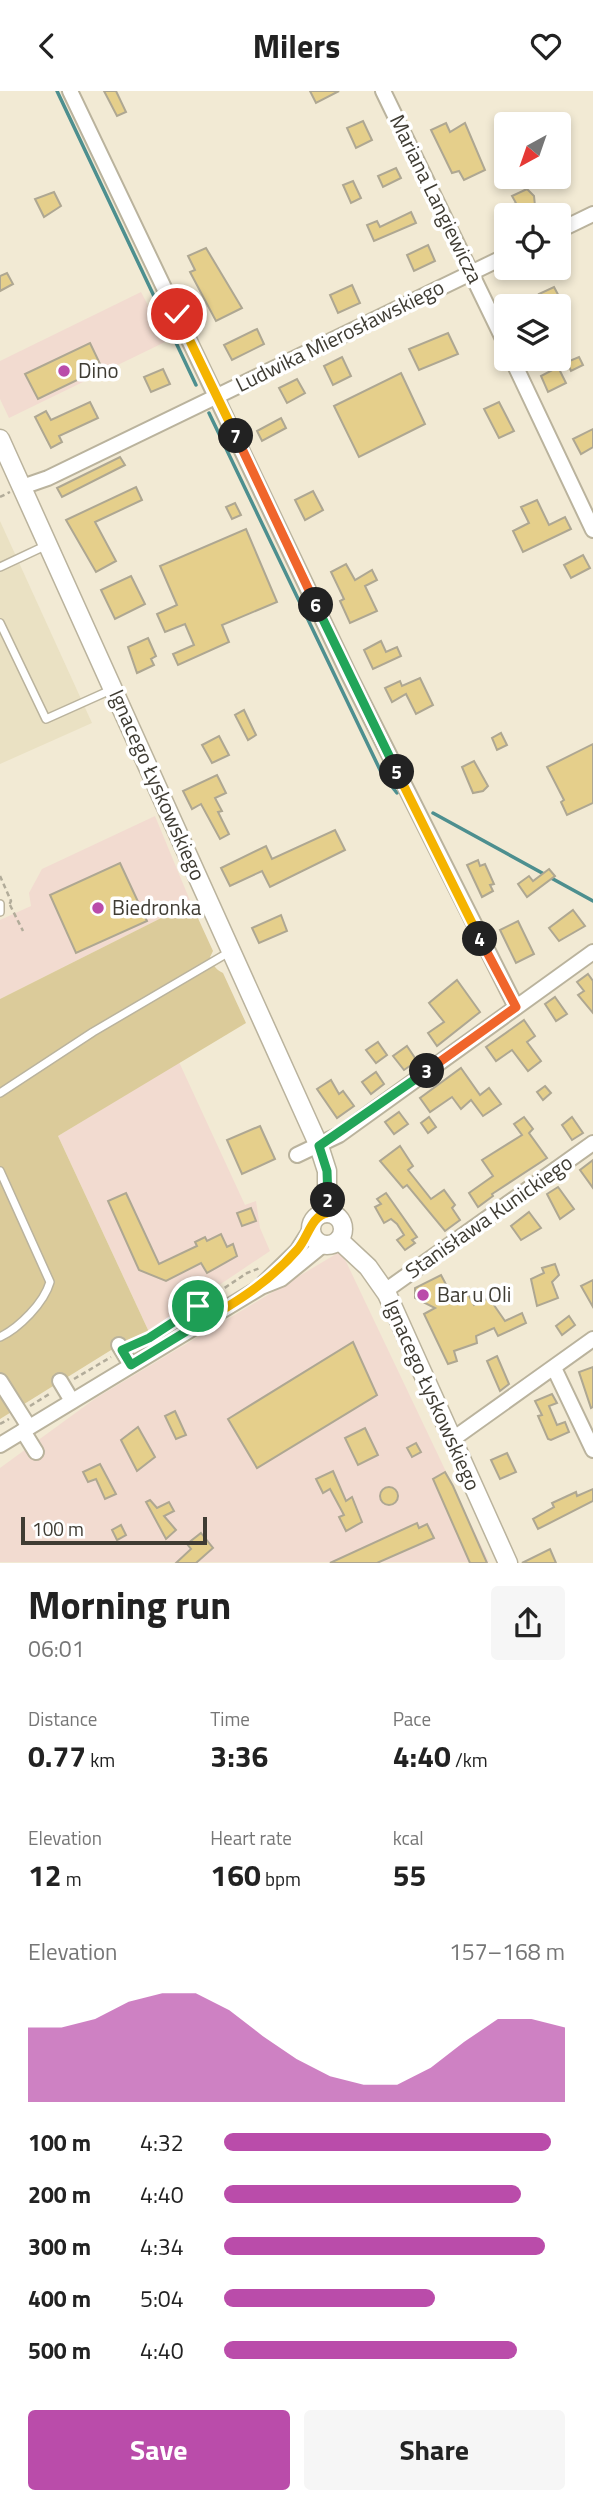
<!DOCTYPE html>
<meta charset="utf-8">
<style>
body{margin:0;font-family:"Titillium Web",sans-serif;background:#f6f6f6;color:#222;height:100vh;display:flex;flex-direction:column;font-size:26px;white-space:nowrap}
*{box-sizing:border-box;margin:0}
p{font-size:23px;color:#767676}
.icon{flex:none;width:38px;height:38px;fill:none;stroke:currentColor;stroke-width:2;stroke-linecap:round;stroke-linejoin:round}
.map{position:relative;height:1472px;overflow:hidden}
.panel{display:flex;flex-direction:column;background:#fff;flex:1}
.panel>*{flex:none}
.needle{width:46px;rotate:220deg}
.buttons{position:absolute;left:494px;top:21px;display:grid;gap:14px}
.buttons a{display:grid;place-items:center;width:77px;height:77px;border-radius:7px;background:#fff;box-shadow:0 4px 10px #0003;font-size:35px}
.scale{position:absolute;left:21px;bottom:18px;width:186px;box-sizing:border-box;padding-left:7px;border:4px solid #3f3c33;border-top:0;font-size:19px;line-height:24px;white-space:nowrap;color:#3f3c33;-webkit-text-stroke:5px #fff;paint-order:stroke}
.pin{position:absolute;display:grid;place-items:center;width:60px;height:60px;color:#fff;margin:-30px;border:4px solid #fff;border-radius:50%;box-shadow:0 2px 7px #0007}
.km{position:absolute;width:35px;height:35px;margin:-18px;border-radius:50%;background:#222;color:#fff;font-size:19px;line-height:35px;text-align:center}
.round{display:grid;place-items:center;flex:none;width:74px;height:74px;border-radius:7px;background:#f6f6f6}
.overview{display:flex;align-items:center;justify-content:space-between;height:119px;padding:0 28px}
h1{font-size:38px;font-weight:700;line-height:52px}
.figures{display:grid;grid-template-columns:repeat(3,1fr);gap:10px;height:119px;padding:7px 28px}
.figures div{display:grid;align-content:center}
.figures b{font-size:30px;font-weight:700}
.figures small{font-size:19px;font-weight:400}
.figures p{font-size:19px}
.chart{height:196px;padding:14px 28px}
.chart p{display:flex;justify-content:space-between}
.chart svg{width:100%;height:126px;margin-top:7px;fill:#ba4caa;opacity:.7}
.button{display:flex;gap:14px;margin-top:auto;padding:14px 28px}
.button a{flex:1;height:80px;border-radius:7px;background:#ba4caa;color:#fff;font-size:28px;font-weight:700;line-height:80px;text-align:center}
.button a+a{background:#f6f6f6;color:#222}
ul{padding:0 28px;list-style:none;font-size:23px}
li{display:grid;grid-template-columns:112px 84px 1fr;align-items:center;height:52px}
li i{height:18px;border-radius:9px;background:#ba4caa}
header{display:flex;justify-content:space-between;align-items:center;height:91px;padding:0 28px;background:#fff;font-size:32px;font-weight:700}
.map>svg:first-child{display:block}
.commercial{fill:#f2dbd0}
.built{fill:#eae1c3}
.green{fill:#dbcb9a}
.lines{fill:none;stroke-linecap:round;stroke-linejoin:round}
.stream{stroke:#4d8f8f;stroke-width:3.5}
.building{fill:#e5cf8b;stroke:#aea792;stroke-width:2}
.service-casing{stroke:#bab39d;stroke-width:10}
.minor-casing{stroke:#bab39d;stroke-width:18}
.tertiary-casing{stroke:#bab39d;stroke-width:21}
.path{stroke:#b2ac9a;stroke-width:2.5;stroke-dasharray:5 3.5;stroke-linecap:butt}
.service{stroke:#fff;stroke-width:7}
.minor{stroke:#fff;stroke-width:14}
.tertiary{stroke:#fff;stroke-width:18}
.split-1-casing{stroke:#fff;stroke-width:14}
.split-2-casing{stroke:#fff;stroke-width:14}
.split-3-casing{stroke:#fff;stroke-width:14}
.split-4-casing{stroke:#fff;stroke-width:14}
.split-5-casing{stroke:#fff;stroke-width:14}
.split-6-casing{stroke:#fff;stroke-width:14}
.split-7-casing{stroke:#fff;stroke-width:14}
.split-8-casing{stroke:#fff;stroke-width:14}
.split-1{stroke:#22a559;stroke-width:9}
.split-2{stroke:#f5b400;stroke-width:9}
.split-3{stroke:#22a559;stroke-width:9}
.split-4{stroke:#f0652b;stroke-width:9}
.split-5{stroke:#f5b400;stroke-width:9}
.split-6{stroke:#22a559;stroke-width:9}
.split-7{stroke:#f0652b;stroke-width:9}
.split-8{stroke:#f5b400;stroke-width:9}
.poi-dot{fill:#ba4caa;stroke:#fff;stroke-width:2.5}
.labels{text-anchor:middle;stroke-width:7;stroke-linejoin:round;paint-order:stroke}
.street-label{font-size:21px;fill:#3f3c33;stroke:#fff}
.poi-label{font-size:21px;fill:#3f3c33;stroke:#fff;text-anchor:start}
</style>
<header><svg class="icon" aria-label="back" viewBox="0 0 24 24"><path d="M15 5l-7 7 7 7"/></svg>Milers<svg class="icon" aria-label="heart" viewBox="0 0 24 24"><path d="M12 20l-8-8c-3-5 5-10 8-4 3-6 11-1 8 4z"/></svg></header>
<div class="map">
<svg width="593" height="1472" viewBox="0 0 593 1472">
<rect width="100%" height="100%" fill="#f2ead4"/>
<g class="commercial">
<polygon points="141,201 167,250 9,327 0,308 0,270"/>
<polygon points="155,725 191,812 0,908 0,829 31,815 29,802 42,778"/>
<polygon points="179,971 245,1114 256,1110 260,1137 270,1160 149,1241 58,1045"/>
<polygon points="341,1160 489,1471 0,1471 0,1377 96,1307"/>
</g>
<polygon class="built" points="0,430 92,632 0,673"/>
<path class="green" d="M191,812L213,860L210,866C213,874 215,878 223,882L246,932L58,1045L149,1241L124,1251L0,1328V908Z"/>
<g class="lines">
<g class="stream">
<polyline points="57,0 196,294"/>
<polyline points="209,322 382,683 397,702"/>
<polyline points="433,722 593,810"/>
</g>
</g>
<g class="building">
<polygon points="104,0 116,0 126,21 117,25"/>
<polygon points="310,0 339,0 316,12"/>
<polygon points="363,30 372,49 356,57 347,37"/>
<polygon points="446,32 450,41 465,32 485,79 464,89 459,80 452,82 431,39"/>
<polygon points="396,77 401,87 383,96 378,85"/>
<polygon points="353,90 361,107 351,112 343,94"/>
<polygon points="527,98 534,105 535,115 526,120 528,124 514,124 510,115 516,112 512,105"/>
<polygon points="54,101 61,115 44,126 35,108"/>
<polygon points="411,121 416,132 374,150 367,134 377,130 380,136"/>
<polygon points="428,154 435,170 414,180 407,164"/>
<polygon points="206,157 242,217 216,230 190,181 195,179 188,165"/>
<polygon points="7,182 13,193 0,200 0,185"/>
<polygon points="352,194 360,212 338,222 330,204"/>
<polygon points="554,196 562,211 553,215 526,215 542,208 539,203"/>
<polygon points="257,238 264,253 232,269 224,254"/>
<polygon points="448,242 458,263 419,279 409,258"/>
<polygon points="90,252 102,277 38,308 25,283"/>
<polygon points="342,266 351,285 333,294 324,275"/>
<polygon points="579,266 583,274 571,280 567,271"/>
<polygon points="558,276 566,292 548,301 541,285"/>
<polygon points="163,278 170,293 151,301 144,286"/>
<polygon points="401,282 425,333 359,366 334,315"/>
<polygon points="297,288 305,302 287,312 279,297"/>
<polygon points="90,311 98,327 59,345 62,351 51,357 35,326 46,320 51,329"/>
<polygon points="499,311 514,340 499,347 484,318"/>
<polygon points="281,327 286,337 262,350 257,340"/>
<polygon points="593,338 593,356 581,363 573,348"/>
<polygon points="120,366 125,374 62,406 57,397"/>
<polygon points="136,396 142,409 95,431 116,470 96,481 66,429"/>
<polygon points="313,400 323,419 305,429 295,409"/>
<polygon points="537,409 549,434 565,426 571,438 523,461 513,440 529,432 521,416"/>
<polygon points="235,412 241,424 232,428 226,416"/>
<polygon points="246,438 277,511 222,534 229,551 178,574 173,563 194,554 185,533 165,541 157,523 177,514 160,475"/>
<polygon points="583,464 590,477 571,487 564,474"/>
<polygon points="346,473 355,489 372,479 377,489 365,495 377,520 350,532 340,510 344,508 331,481"/>
<polygon points="131,485 145,513 115,528 101,499"/>
<polygon points="148,547 156,565 151,568 154,574 137,582 128,556"/>
<polygon points="381,550 386,561 397,556 401,565 373,578 364,559"/>
<polygon points="420,587 433,614 416,623 406,603 392,611 385,597 400,590 402,595"/>
<polygon points="244,619 256,644 248,649 235,624"/>
<polygon points="501,642 507,654 497,659 492,647"/>
<polygon points="219,645 229,664 212,672 202,654"/>
<polygon points="593,653 593,712 567,724 561,711 564,709 547,676"/>
<polygon points="474,670 488,695 483,700 473,702 462,676"/>
<polygon points="217,684 226,702 215,707 222,720 218,721 229,743 220,748 201,713 192,718 183,700"/>
<polygon points="335,739 345,759 270,796 262,780 230,795 221,777 266,755 272,768"/>
<polygon points="478,769 480,775 485,773 494,793 490,794 493,800 482,806 467,774"/>
<polygon points="120,772 147,830 76,862 50,804"/>
<polygon points="549,778 555,785 527,806 518,793 529,785 533,790"/>
<polygon points="573,819 585,835 559,850 549,837"/>
<polygon points="281,824 287,840 259,852 252,837"/>
<polygon points="518,830 534,863 516,872 500,839"/>
<polygon points="588,883 593,890 593,922 578,904 584,900 577,891"/>
<polygon points="457,889 480,921 437,955 428,942 444,931 429,912"/>
<polygon points="555,906 567,923 556,930 545,913"/>
<polygon points="524,929 535,945 527,951 541,970 528,980 512,959 496,970 486,956"/>
<polygon points="378,951 387,964 376,972 366,959"/>
<polygon points="407,955 417,970 404,979 393,965"/>
<polygon points="461,977 480,1004 489,997 501,1013 483,1025 471,1009 461,1018 452,1006 430,1021 420,1007"/>
<polygon points="376,981 384,993 371,1003 362,991"/>
<polygon points="331,989 339,1003 343,1000 354,1015 337,1027 317,998"/>
<polygon points="545,995 551,1002 543,1009 537,1001"/>
<polygon points="399,1021 408,1033 394,1043 385,1031"/>
<polygon points="429,1026 436,1036 428,1042 421,1032"/>
<polygon points="524,1026 533,1038 529,1042 547,1067 492,1103 493,1105 478,1116 469,1102 493,1085 482,1069 522,1044 514,1033"/>
<polygon points="572,1026 583,1042 572,1049 562,1034"/>
<polygon points="260,1035 275,1068 242,1083 227,1049"/>
<polygon points="400,1055 413,1075 408,1079 431,1108 444,1099 455,1114 452,1117 460,1129 445,1140 407,1094 403,1097 380,1070"/>
<polygon points="593,1069 593,1097 580,1079"/>
<polygon points="558,1096 574,1118 560,1128 547,1103"/>
<polygon points="126,1102 159,1173 197,1155 195,1151 205,1146 207,1150 221,1143 227,1156 233,1153 237,1165 207,1182 201,1172 166,1190 139,1179 108,1110"/>
<polygon points="386,1102 417,1146 412,1149 415,1152 405,1159 397,1149 404,1144 397,1133 391,1128 384,1132 375,1116 381,1113 377,1108"/>
<polygon points="251,1117 256,1130 242,1135 237,1122"/>
<polygon points="529,1121 541,1137 521,1149 511,1135"/>
<polygon points="555,1173 559,1184 552,1191 558,1207 537,1215 531,1188 544,1182 542,1177"/>
<polygon points="441,1184 452,1205 466,1199 474,1214 489,1207 505,1230 522,1222 526,1232 498,1245 494,1237 476,1245 477,1252 454,1260 457,1270 448,1273 424,1223 435,1217 415,1207 415,1197"/>
<polygon points="593,1189 593,1216 581,1195"/>
<polygon points="569,1225 575,1234 562,1244 556,1235"/>
<polygon points="353,1251 377,1304 257,1377 228,1328"/>
<polygon points="497,1265 509,1293 500,1300 487,1270"/>
<polygon points="593,1276 593,1316 591,1317 579,1281"/>
<polygon points="552,1303 557,1312 549,1315 557,1334 565,1331 569,1341 551,1349 548,1348 538,1325 542,1324 535,1310"/>
<polygon points="175,1320 186,1344 176,1348 165,1325"/>
<polygon points="138,1336 155,1366 137,1380 121,1349"/>
<polygon points="365,1337 378,1364 358,1374 345,1347"/>
<polygon points="416,1352 421,1361 412,1366 407,1357"/>
<polygon points="507,1362 516,1381 500,1388 491,1369"/>
<polygon points="100,1373 116,1403 105,1408 96,1388 88,1391 83,1381"/>
<polygon points="333,1380 346,1410 352,1406 362,1431 346,1440 339,1426 344,1424 330,1398 323,1402 316,1388"/>
<polygon points="445,1381 453,1395 487,1472 470,1472 433,1388"/>
<circle cx="389" cy="1405" r="9"/>
<polygon points="593,1398 593,1410 538,1438 533,1428 554,1416 552,1412 576,1401 577,1405"/>
<polygon points="150,1409 157,1417 169,1411 174,1420 164,1425 176,1439 166,1448 146,1411"/>
<polygon points="417,1432 419,1437 427,1433 434,1447 377,1472 330,1472"/>
<polygon points="121,1434 126,1444 117,1449 112,1439"/>
<polygon points="201,1442 213,1457 196,1472 176,1472 191,1458 187,1453"/>
<polygon points="550,1458 556,1472 522,1472"/>
</g>
<g class="lines">
<g class="service-casing">
<g id="service">
<polyline points="0,476 47,454"/>
<polyline points="0,532 46,628 113,598"/>
<polyline points="0,813 0,821"/>
<polyline points="0,1002 93,941 231,860"/>
<path d="M0,1080L50,1191C44,1212 19,1237 0,1246"/>
</g>
</g>
<g class="minor-casing">
<g id="minor">
<polyline points="70,0 349,584 516,916"/>
<polyline points="383,0 506,254"/>
<polyline points="558,140 593,123"/>
<polyline points="512,268 593,439"/>
<polyline points="22,396 48,387 506,165"/>
<polyline points="297,1064 339,1044 593,861"/>
<polyline points="264,1192 297,1160 311,1138"/>
<polyline points="385,1200 593,1052"/>
<polyline points="119,1254 131,1274"/>
<polyline points="554,1277 593,1359"/>
<polyline points="0,1290 29,1336"/>
<polyline points="60,1290 72,1310"/>
<polyline points="23,1340 36,1361"/>
<polyline points="453,1348 593,1248"/>
<polyline points="0,1354 261,1196 281,1188 324,1153"/>
</g>
</g>
<g class="tertiary-casing">
<g id="tertiary">
<polyline points="0,348 319,1055 327,1080 327,1122"/>
<circle cx="327" cy="1138" r="16"/>
<polyline points="339,1149 368,1176 387,1203 508,1472"/>
</g>
</g>
<g class="path">
<polyline points="0,406 10,401"/>
<polyline points="0,785 11,810 9,814"/>
<polyline points="10,814 23,840"/>
<polyline points="343,1118 352,1140"/>
<polyline points="154,1244 247,1182 260,1177"/>
<polyline points="131,1253 148,1248"/>
<polyline points="74,1288 111,1266"/>
<polyline points="30,1315 51,1302"/>
<polyline points="0,1333 9,1328"/>
</g>
<use href="#service" class="service"/>
<use href="#minor" class="minor"/>
<use href="#tertiary" class="tertiary"/>
</g>
<g class="lines">
<g class="split-1-casing">
<polyline id="split-1" points="198,1215 149,1247 122,1259 131,1274 200,1232"/>
</g>
<g class="split-2-casing">
<path id="split-2" d="M200,1232C237,1211 269,1191 297,1159C308,1147 311,1125 327,1122L328,1109"/>
</g>
<g class="split-3-casing">
<polyline id="split-3" points="328,1109 327,1080 319,1055 427,980"/>
</g>
<g class="split-4-casing">
<polyline id="split-4" points="427,980 516,916 480,848"/>
</g>
<g class="split-5-casing">
<polyline id="split-5" points="397,681 480,848"/>
</g>
<g class="split-6-casing">
<polyline id="split-6" points="316,514 397,681"/>
</g>
<g class="split-7-casing">
<polyline id="split-7" points="236,345 316,514"/>
</g>
<g class="split-8-casing">
<polyline id="split-8" points="177,223 236,345"/>
</g>
<use href="#split-1" class="split-1"/>
<use href="#split-2" class="split-2"/>
<use href="#split-3" class="split-3"/>
<use href="#split-4" class="split-4"/>
<use href="#split-5" class="split-5"/>
<use href="#split-6" class="split-6"/>
<use href="#split-7" class="split-7"/>
<use href="#split-8" class="split-8"/>
</g>
<g class="poi-dot">
<circle cx="64" cy="280" r="7"/>
<circle cx="98" cy="817" r="7"/>
<circle cx="423" cy="1204" r="7"/>
</g>
<g class="labels">
<g class="street-label">
<text transform="translate(436 108) rotate(64)" y="7">Mariana Langiewicza</text>
<text transform="translate(340 245) rotate(-26)" y="7">Ludwika Mierosławskiego</text>
<text transform="translate(157 694) rotate(66)" y="7">Ignacego Łyskowskiego</text>
<text transform="translate(489 1126) rotate(-35)" y="7">Stanisława Kunickiego</text>
<text transform="translate(432 1304) rotate(66)" y="7">Ignacego Łyskowskiego</text>
</g>
<g class="poi-label">
<text x="78" y="287">Dino</text>
<text x="112" y="824">Biedronka</text>
<text x="437" y="1211">Bar u Oli</text>
</g>
</g>
</svg>
<div class="buttons">
<a><svg class="needle" viewBox="-14 -14 28 28"><path d="M0-13l5 13h-10z" fill="#e53935"/><path d="M0 13l5-13h-10z" fill="#767676"/></svg></a>
<a><svg class="icon" aria-label="locate" viewBox="0 0 24 24"><circle cx="12" cy="12" r="6"/><path d="M12 2v4M12 18v4M2 12h4M18 12h4"/></svg></a>
<a><svg class="icon" aria-label="layers" viewBox="0 0 24 24"><path d="M12 4l9 5-9 5-9-5zM3 14l9 5 9-5"/></svg></a>
</div>
<div class="scale">100 m</div>
<div class="pin" style="left:198px;top:1215px;background:#1e9e55"><svg class="icon" aria-label="arrive" viewBox="0 0 24 24"><path d="M6 21V4h12l-3 4 3 4H6"/></svg></div>
<div class="pin" style="left:177px;top:223px;background:#d93025"><svg class="icon" aria-label="check" viewBox="0 0 24 24"><path d="M5 12l5 5 9-10"/></svg></div>
<b class="km" style="left:328px;top:1109px">2</b>
<b class="km" style="left:427px;top:980px">3</b>
<b class="km" style="left:480px;top:848px">4</b>
<b class="km" style="left:397px;top:681px">5</b>
<b class="km" style="left:316px;top:514px">6</b>
<b class="km" style="left:236px;top:345px">7</b>
</div>
<section class="panel">
<div class="overview"><div><h1>Morning run</h1><p>06:01</p></div><a class="round"><svg class="icon" aria-label="share" viewBox="0 0 24 24"><path d="M12 15V3M7 8l5-5 5 5M5 13v7h14v-7"/></svg></a></div>
<div class="figures">
<div><p>Distance</p><b>0.77<small> km</small></b></div>
<div><p>Time</p><b>3:36</b></div>
<div><p>Pace</p><b>4:40<small> /km</small></b></div>
</div>
<div class="figures">
<div><p>Elevation</p><b>12<small> m</small></b></div>
<div><p>Heart rate</p><b>160<small> bpm</small></b></div>
<div><p>kcal</p><b>55</b></div>
</div>
<div class="chart"><p><span>Elevation</span>157–168 m</p>
<svg viewBox="0 0 160 44" preserveAspectRatio="none"><path d="M0 44V18L10 18L20 15L30 9L40 6L50 6L60 12L70 21L80 29L90 35L100 38L110 38L120 32L130 23L140 15L150 15L160 18V44z"/></svg>
</div>
<ul>
<li><b>100 m</b>4:32<i style="width:96%"></i></li>
<li><b>200 m</b>4:40<i style="width:87%"></i></li>
<li><b>300 m</b>4:34<i style="width:94%"></i></li>
<li><b>400 m</b>5:04<i style="width:62%"></i></li>
<li><b>500 m</b>4:40<i style="width:86%"></i></li>
</ul>
<div class="button"><a>Save</a><a>Share</a></div>
</section>
